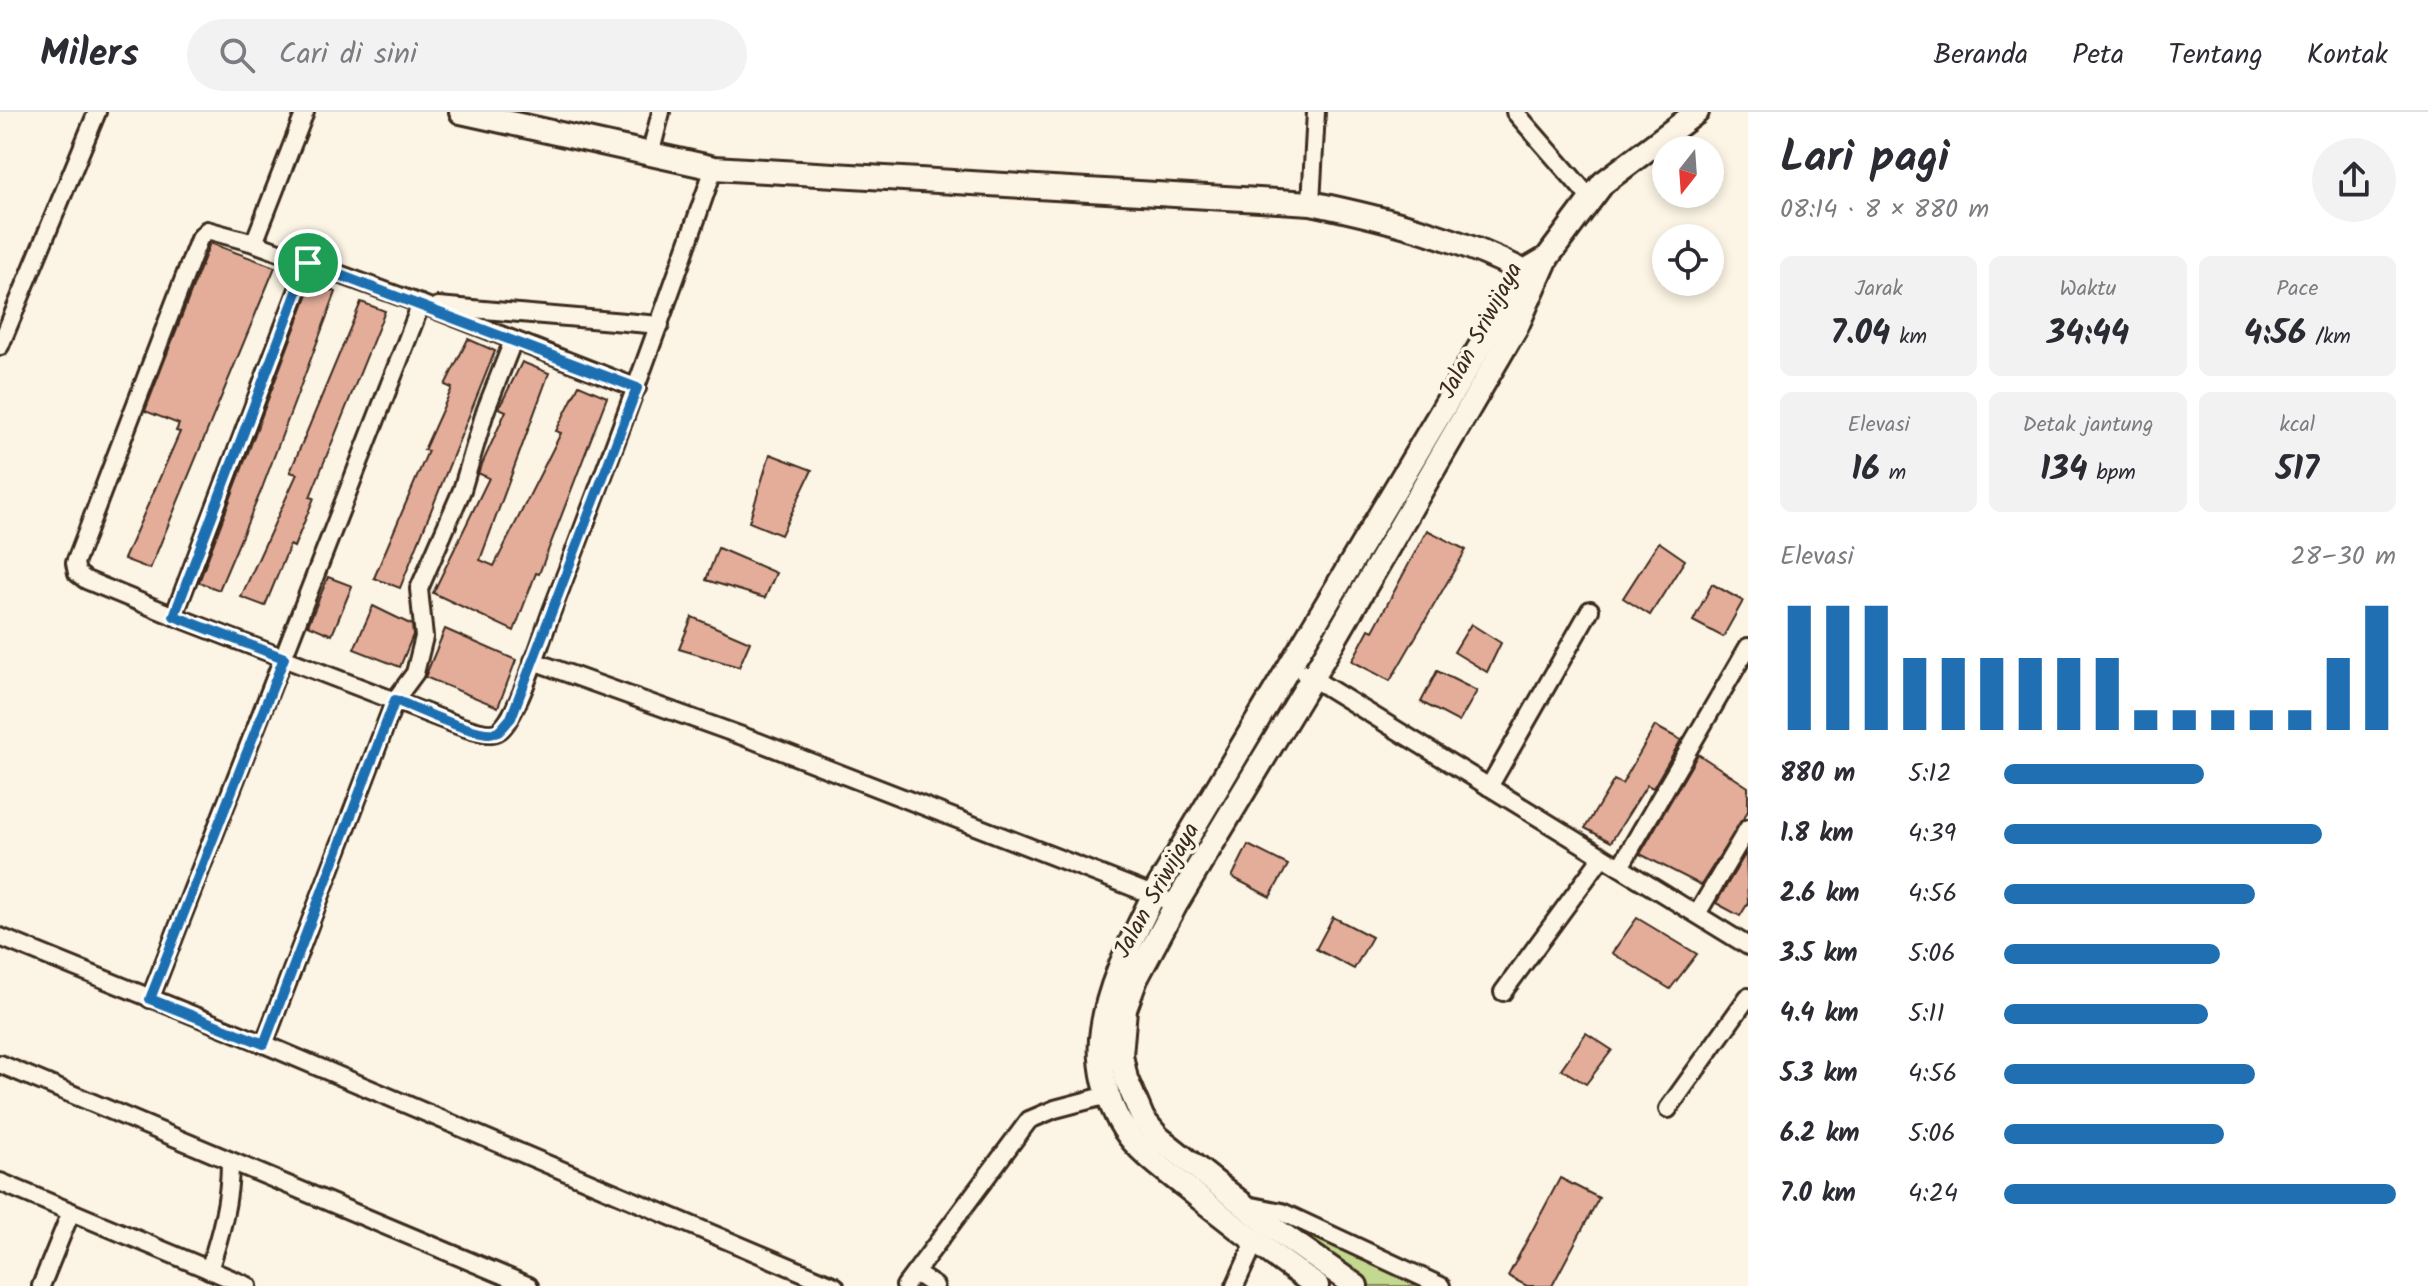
<!DOCTYPE html>
<html lang="id">
<meta charset="utf-8">
<style>
body{margin:0;font-family:Kalam,sans-serif;background:#f2f2f3;color:#2b2b33;height:100vh;display:flex;flex-direction:column;font-size:30px;white-space:nowrap}
*{box-sizing:border-box;margin:0}
p{font-size:26px;color:#7c7c81}
.icon{flex:none;width:44px;height:44px;fill:none;stroke:currentColor;stroke-width:2;stroke-linecap:round;stroke-linejoin:round}
.map{position:relative;flex:1;overflow:hidden}
.drawer{display:flex;flex-direction:column;background:#fff;width:680px}
.drawer>*{flex:none}
.needle{width:52px;rotate:197deg}
.fabs{position:absolute;left:1652px;top:24px;display:grid;gap:16px}
.fabs a{display:grid;place-items:center;width:72px;height:72px;border-radius:50%;background:#fff;box-shadow:0 4px 12px #0003;font-size:40px}
.pin{position:absolute;display:grid;place-items:center;width:68px;height:68px;color:#fff;margin:-34px;border:4px solid #fff;border-radius:50%;box-shadow:0 2px 8px #0007}
.round{display:grid;place-items:center;flex:none;width:84px;height:84px;border-radius:42px;background:#f2f2f3}
.overview{display:flex;align-items:center;justify-content:space-between;height:136px;padding:0 32px}
h1{font-size:44px;font-weight:700;line-height:60px}
.metrics{display:grid;grid-template-columns:repeat(3,1fr);gap:12px;height:136px;padding:8px 32px}
.metrics div{display:grid;align-content:center;border-radius:12px;background:#f2f2f3;text-align:center}
.metrics b{font-size:34px;font-weight:700}
.metrics small{font-size:22px;font-weight:400}
.metrics p{font-size:22px}
.chart{height:224px;padding:16px 32px}
.chart p{display:flex;justify-content:space-between}
.chart svg{width:100%;height:144px;margin-top:8px;stroke:#1f6fb2;stroke-width:6}
ul{padding:0 32px;list-style:none;font-size:26px}
li{display:grid;grid-template-columns:128px 96px 1fr;align-items:center;height:60px}
li i{height:20px;border-radius:10px;background:#1f6fb2}
header{display:flex;align-items:center;gap:48px;box-sizing:border-box;height:112px;padding:0 40px;background:#fff;border-bottom:2px solid #e1e1e2}
header strong{font-size:38px}
nav{display:flex;gap:44px;margin-inline-start:auto;font-size:28px}
.search{width:560px;height:72px;background:#f2f2f3;display:flex;align-items:center;gap:20px;box-sizing:border-box;padding:0 28px;border-radius:44px;color:#7c7c81;font-size:30px}
main{display:flex;flex:1;min-height:0}
.map>svg:first-child{display:block}
.green{fill:#c3d98f;stroke:#7f8256;stroke-width:2}
.building{fill:#e3ad9a;stroke:#3b2a1e;stroke-width:2}
.lines{fill:none;stroke-linecap:round;stroke-linejoin:round}
.street-casing{stroke:#3b2a1e;stroke-width:22}
.secondary-casing{stroke:#3b2a1e;stroke-width:28}
.street{stroke:#fcf5e5;stroke-width:16}
.secondary{stroke:#fcf5e5;stroke-width:22}
.route-casing{stroke:#fff;stroke-width:16}
.route{stroke:#1f6fb2;stroke-width:10}
.labels{text-anchor:middle;stroke-width:7;stroke-linejoin:round;paint-order:stroke}
.street-label{font-size:24px;fill:#3b2a1e;stroke:#fcf5e5}
</style>
<header>
<strong>Milers</strong>
<div class="search"><svg class="icon" aria-label="search" viewBox="0 0 24 24"><circle cx="10" cy="10" r="6"/><path d="M15 15l6 6"/></svg>Cari di sini</div>
<nav><a>Beranda</a><a>Peta</a><a>Tentang</a><a>Kontak</a></nav>
</header>
<main>
<div class="map">
<svg width="1748" height="1174" viewBox="0 0 1748 1174">
<rect width="100%" height="100%" fill="#fcf5e5"/>
<filter id="ink" filterUnits="userSpaceOnUse"><feTurbulence type="fractalNoise" baseFrequency=".0125" numOctaves="2"/><feDisplacementMap in="SourceGraphic" scale="16" xChannelSelector="R" yChannelSelector="G"/><feConvolveMatrix kernelMatrix="1 2 1 2 8 2 1 2 1" color-interpolation-filters="sRGB"/></filter>
<g filter="url(#ink)">
<polygon class="green" points="1282,1102 1438,1174 1358,1174 1270,1112"/>
<g class="building">
<polygon points="210,131 275,155 150,457 124,447 180,320 176,319 179,312 145,299"/>
<polygon points="312,171 336,180 261,379 219,478 199,470"/>
<polygon points="361,190 385,199 310,385 314,386 294,435 290,433 265,494 241,485 297,362 290,360"/>
<polygon points="468,227 495,239 400,476 374,466 428,339 424,338 452,276 445,273"/>
<polygon points="522,250 549,261 480,448 494,454 561,321 556,319 579,273 607,285 539,462 536,461 514,519 433,481 489,366 478,361 506,299 499,296"/>
<polygon points="770,342 812,358 781,423 749,410"/>
<polygon points="1427,418 1466,438 1390,569 1352,549 1369,517 1373,519"/>
<polygon points="1659,430 1685,448 1650,503 1623,486"/>
<polygon points="718,436 776,461 765,486 706,468"/>
<polygon points="328,465 352,474 332,523 308,513"/>
<polygon points="1712,472 1743,489 1723,525 1693,509"/>
<polygon points="373,494 412,513 413,523 400,555 354,537"/>
<polygon points="692,505 750,530 739,555 679,537"/>
<polygon points="1471,512 1501,531 1487,560 1454,540"/>
<polygon points="445,517 516,548 498,595 425,565"/>
<polygon points="1437,559 1477,579 1459,610 1421,590"/>
<polygon points="1655,614 1681,628 1653,676 1647,673 1611,730 1585,716 1614,668 1622,672"/>
<polygon points="1698,642 1748,675 1748,699 1701,773 1640,742"/>
<polygon points="1248,733 1288,753 1270,785 1232,765"/>
<polygon points="1746,741 1748,791 1740,804 1716,791"/>
<polygon points="1333,805 1372,825 1354,857 1316,837"/>
<polygon points="1637,806 1697,842 1670,877 1612,841"/>
<polygon points="1586,921 1612,938 1586,972 1561,957"/>
<polygon points="1560,1066 1599,1086 1552,1174 1527,1174 1508,1164"/>
</g>
<g class="lines">
<g class="street-casing">
<g id="street">
<polyline points="1515,0 1590,86"/>
<polyline points="650,43 661,0"/>
<polyline points="1311,91 1316,0"/>
<polyline points="254,131 305,0"/>
<path d="M308,151L174,504L460,614C471,617 490,626 500,618C519,603 543,521 553,496C609,350 663,204 714,56"/>
<polyline points="438,194 660,213"/>
<polyline points="0,234 97,0"/>
<polyline points="174,504 86,468 77,461 75,451 199,127 207,118 254,131 421,192 637,276"/>
<polyline points="533,549 756,629 1176,792"/>
<polyline points="1304,561 1748,834"/>
<polyline points="1489,675 1590,498"/>
<polyline points="1620,755 1748,535"/>
<polyline points="1697,802 1748,716"/>
<polyline points="0,825 264,932 835,1174"/>
<polyline points="1503,880 1602,745"/>
<polyline points="150,887 421,192"/>
<polyline points="264,932 395,588 415,561 424,525 419,477 462,378 485,300 513,229"/>
<polyline points="0,952 529,1174"/>
<polyline points="1668,997 1748,885"/>
<polyline points="0,1070 248,1174"/>
<polyline points="1247,1093 1282,1100 1441,1174"/>
<path d="M209,1158C221,1121 230,1089 230,1050"/>
<polyline points="915,1161 935,1174"/>
<polyline points="41,1174 71,1100"/>
<polyline points="905,1174 1029,1008 1055,997 1108,983"/>
<polyline points="1235,1174 1255,1130"/>
</g>
</g>
<g class="secondary-casing">
<g id="secondary">
<path d="M461,0L714,56L1311,91C1389,107 1464,127 1535,165"/>
<path d="M1317,1174C1272,1143 1229,1110 1186,1075C1165,1058 1139,1040 1124,1017C1106,990 1097,950 1102,918C1109,869 1133,826 1154,782L1525,159L1547,146L1603,71L1697,0"/>
<polyline points="1356,1174 1269,1113 1158,1025 1143,1007 1126,967 1121,943 1125,897 1136,867 1176,792 1312,566 1517,214 1547,146"/>
</g>
</g>
<use href="#street" class="street"/>
<use href="#secondary" class="secondary"/>
</g>
</g>
<g class="lines" filter="url(#ink)">
<g class="route-casing">
<path id="route" d="M308,151L637,276L511,606C507,610 502,617 498,620C481,628 414,595 395,588L264,932L150,887L284,546L174,504Z"/>
</g>
<use href="#route" class="route"/>
</g>
<g class="labels">
<g class="street-label">
<text transform="translate(1480 218) rotate(-62)" y="8">Jalan Sriwijaya</text>
<text transform="translate(1156 778) rotate(-61)" y="8">Jalan Sriwijaya</text>
</g>
</g>
</svg>
<div class="fabs">
<a><svg class="needle" viewBox="-14 -14 28 28"><path d="M0-13l5 13h-10z" fill="#e53935"/><path d="M0 13l5-13h-10z" fill="#7c7c81"/></svg></a>
<a><svg class="icon" aria-label="locate" viewBox="0 0 24 24"><circle cx="12" cy="12" r="6"/><path d="M12 2v4M12 18v4M2 12h4M18 12h4"/></svg></a>
</div>
<div class="pin" style="left:308px;top:151px;background:#1e9e55"><svg class="icon" aria-label="arrive" viewBox="0 0 24 24"><path d="M6 21V4h12l-3 4 3 4H6"/></svg></div>
</div>
<section class="drawer">
<div class="overview"><div><h1>Lari pagi</h1><p>08:14 · 8 × 880 m</p></div><a class="round"><svg class="icon" aria-label="share" viewBox="0 0 24 24"><path d="M12 15V3M7 8l5-5 5 5M5 13v7h14v-7"/></svg></a></div>
<div class="metrics">
<div><p>Jarak</p><b>7.04<small> km</small></b></div>
<div><p>Waktu</p><b>34:44</b></div>
<div><p>Pace</p><b>4:56<small> /km</small></b></div>
</div>
<div class="metrics">
<div><p>Elevasi</p><b>16<small> m</small></b></div>
<div><p>Detak jantung</p><b>134<small> bpm</small></b></div>
<div><p>kcal</p><b>517</b></div>
</div>
<div class="chart"><p><span>Elevasi</span>28–30 m</p>
<svg viewBox="0 0 160 44" preserveAspectRatio="none"><path d="M5 44V6M15 44V6M25 44V6M35 44V22M45 44V22M55 44V22M65 44V22M75 44V22M85 44V22M95 44V38M105 44V38M115 44V38M125 44V38M135 44V38M145 44V22M155 44V6"/></svg>
</div>
<ul>
<li><b>880 m</b>5:12<i style="width:51%"></i></li>
<li><b>1.8 km</b>4:39<i style="width:81%"></i></li>
<li><b>2.6 km</b>4:56<i style="width:64%"></i></li>
<li><b>3.5 km</b>5:06<i style="width:55%"></i></li>
<li><b>4.4 km</b>5:11<i style="width:52%"></i></li>
<li><b>5.3 km</b>4:56<i style="width:64%"></i></li>
<li><b>6.2 km</b>5:06<i style="width:56%"></i></li>
<li><b>7.0 km</b>4:24<i style="width:100%"></i></li>
</ul>
</section>
</main>
